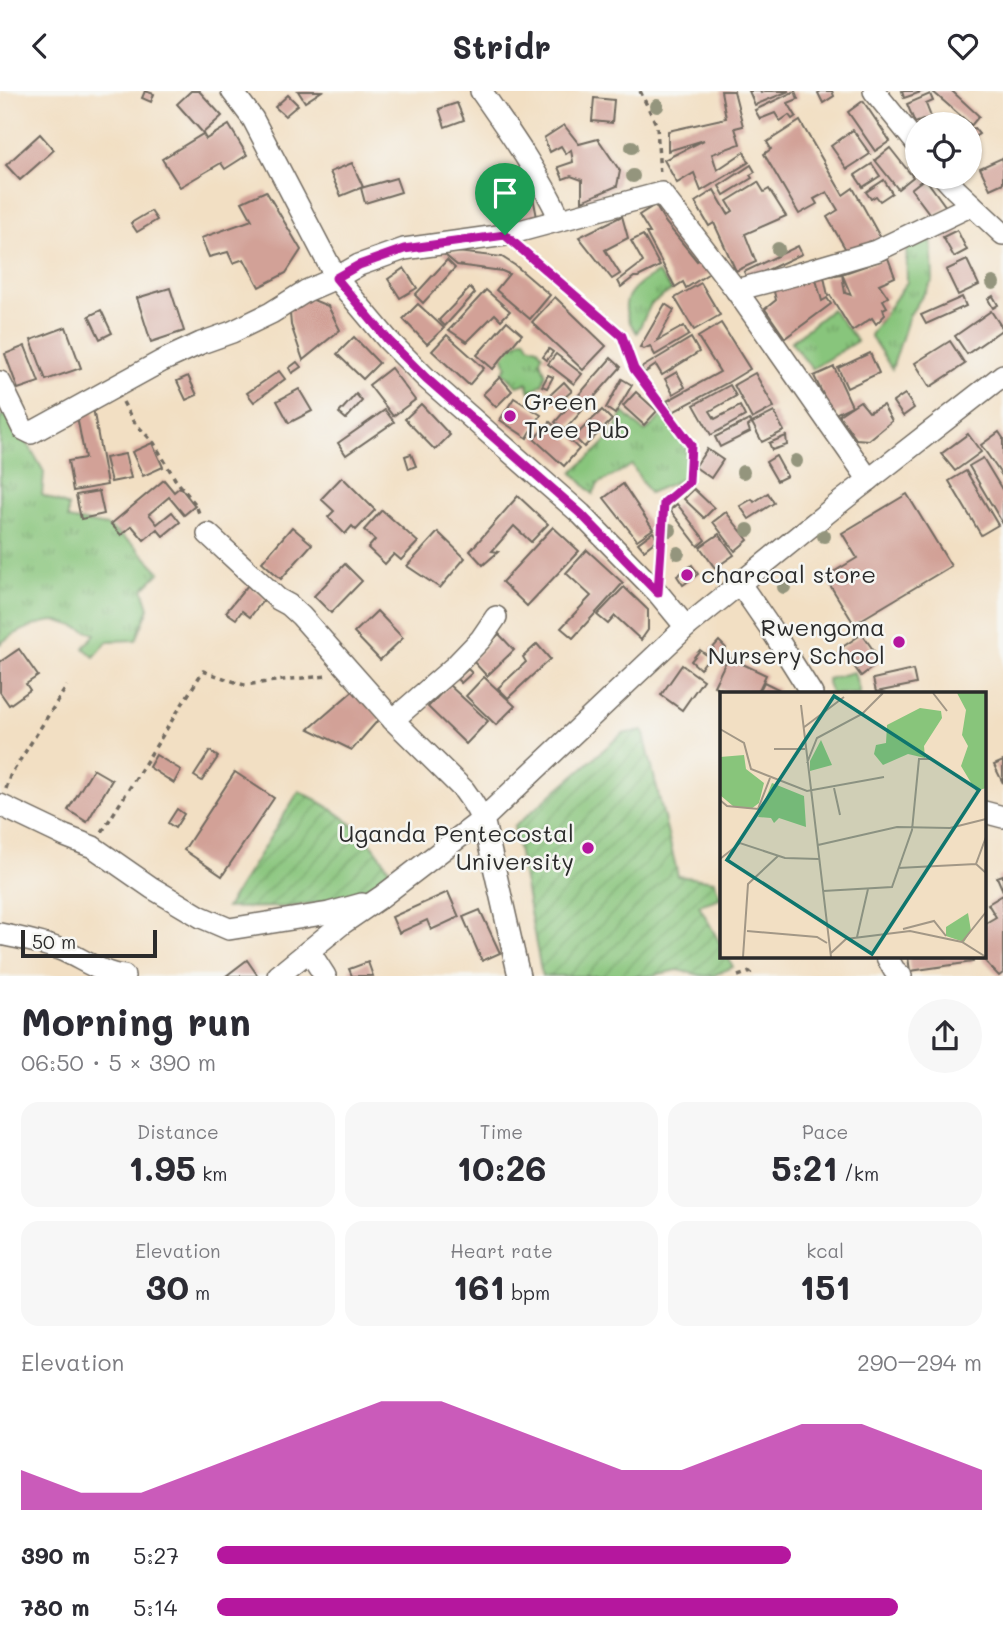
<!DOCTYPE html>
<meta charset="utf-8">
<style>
body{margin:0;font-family:Mali,sans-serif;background:#f7f7f7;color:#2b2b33;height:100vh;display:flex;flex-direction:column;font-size:26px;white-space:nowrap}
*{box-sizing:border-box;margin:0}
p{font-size:23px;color:#7c7c81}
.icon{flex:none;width:38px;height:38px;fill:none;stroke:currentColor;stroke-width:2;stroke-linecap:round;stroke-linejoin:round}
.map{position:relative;height:885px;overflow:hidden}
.side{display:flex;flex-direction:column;background:#fff;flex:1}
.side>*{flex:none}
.controls{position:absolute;left:905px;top:21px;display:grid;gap:14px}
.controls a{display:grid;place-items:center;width:77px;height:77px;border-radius:50%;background:#fff;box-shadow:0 2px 5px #0004;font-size:35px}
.scale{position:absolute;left:21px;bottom:18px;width:136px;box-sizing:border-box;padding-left:7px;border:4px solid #2b2b2b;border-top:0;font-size:19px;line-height:24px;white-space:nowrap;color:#2b2b2b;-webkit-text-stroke:5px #f6f6f2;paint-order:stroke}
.pin{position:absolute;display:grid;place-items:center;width:60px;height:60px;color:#fff;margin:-72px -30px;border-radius:50% 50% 50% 0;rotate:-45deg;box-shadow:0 0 7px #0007}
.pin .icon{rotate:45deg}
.round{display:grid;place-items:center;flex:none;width:74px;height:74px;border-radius:37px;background:#f7f7f7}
.headline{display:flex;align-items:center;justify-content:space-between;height:119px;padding:0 21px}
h1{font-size:38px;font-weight:700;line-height:52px}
.figures{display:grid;grid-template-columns:repeat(3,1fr);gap:10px;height:119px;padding:7px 21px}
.figures div{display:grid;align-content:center;border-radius:18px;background:#f7f7f7;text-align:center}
.figures b{font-size:35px;font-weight:700}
.figures small{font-size:19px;font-weight:400}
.figures p{font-size:19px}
.chart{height:196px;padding:14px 21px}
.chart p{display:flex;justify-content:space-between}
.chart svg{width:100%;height:126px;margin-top:7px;fill:#b5179e;opacity:.7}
ul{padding:0 21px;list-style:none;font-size:23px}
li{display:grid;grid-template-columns:112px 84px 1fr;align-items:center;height:52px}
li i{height:18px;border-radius:9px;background:#b5179e}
header{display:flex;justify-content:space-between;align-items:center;height:91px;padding:0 21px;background:#fff;font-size:32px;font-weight:700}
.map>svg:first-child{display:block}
.grass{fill:url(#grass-tufts);stroke:#5a7853;stroke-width:2}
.park{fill:#88c57b;stroke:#5a7853;stroke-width:2}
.garden{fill:url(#garden-furrows);stroke:#5a7853;stroke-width:2}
.building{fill:#d2a197}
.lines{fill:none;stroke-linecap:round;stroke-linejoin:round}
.minor-casing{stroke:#716a60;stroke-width:24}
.path{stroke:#716a60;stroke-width:3.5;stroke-dasharray:5 5;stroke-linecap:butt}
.minor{stroke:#fff;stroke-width:21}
.tree{fill:#94957d}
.route-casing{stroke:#fff;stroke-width:14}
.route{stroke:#b5179e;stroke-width:9}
.poi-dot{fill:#b5179e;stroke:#f6f6f2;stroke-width:2.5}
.labels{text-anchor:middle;stroke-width:5;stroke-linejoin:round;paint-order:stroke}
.poi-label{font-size:24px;fill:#2b2b2b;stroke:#f6f6f2;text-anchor:start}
.inset-road{fill:none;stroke:#a29786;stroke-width:2}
.view{fill:#0f766e;fill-opacity:0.15;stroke:#0f766e;stroke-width:3.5}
.inset-edge{fill:none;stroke:#2b2b2b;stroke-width:3.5}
</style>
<header><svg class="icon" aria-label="back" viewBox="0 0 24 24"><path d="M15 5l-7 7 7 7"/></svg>Stridr<svg class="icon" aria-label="heart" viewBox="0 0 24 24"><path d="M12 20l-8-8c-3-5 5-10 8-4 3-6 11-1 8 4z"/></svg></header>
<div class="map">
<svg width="1003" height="885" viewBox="0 0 1003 885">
<defs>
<pattern id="grass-tufts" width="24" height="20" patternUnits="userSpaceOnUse" patternTransform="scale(1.75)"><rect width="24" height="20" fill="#88c57b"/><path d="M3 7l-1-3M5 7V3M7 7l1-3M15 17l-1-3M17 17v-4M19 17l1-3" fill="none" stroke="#6fa065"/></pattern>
<pattern id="garden-furrows" width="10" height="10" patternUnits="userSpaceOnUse" patternTransform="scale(1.75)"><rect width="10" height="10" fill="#88c57b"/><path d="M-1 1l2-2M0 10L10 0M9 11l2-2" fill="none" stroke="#6fa065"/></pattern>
</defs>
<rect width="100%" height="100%" fill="#f6f6f2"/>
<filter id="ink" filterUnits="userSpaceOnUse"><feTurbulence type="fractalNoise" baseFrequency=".0143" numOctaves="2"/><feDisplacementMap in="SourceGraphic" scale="14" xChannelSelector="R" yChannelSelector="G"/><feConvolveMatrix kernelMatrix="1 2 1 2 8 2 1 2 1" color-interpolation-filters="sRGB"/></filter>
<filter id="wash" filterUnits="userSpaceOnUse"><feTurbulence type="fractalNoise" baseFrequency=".00686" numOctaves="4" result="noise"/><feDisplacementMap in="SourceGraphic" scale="28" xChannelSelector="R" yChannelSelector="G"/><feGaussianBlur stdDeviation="1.57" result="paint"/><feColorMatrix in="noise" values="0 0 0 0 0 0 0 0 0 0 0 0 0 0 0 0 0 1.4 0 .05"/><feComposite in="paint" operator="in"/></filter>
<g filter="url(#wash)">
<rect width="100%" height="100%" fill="#f2dfc3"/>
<g class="grass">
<polygon points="906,142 931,142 933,189 909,225 892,278 870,244 907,191"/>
<path d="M658,182L672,199L651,213L637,242C614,213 629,196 658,182Z"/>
<polygon points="832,218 857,250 812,278 791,251"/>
<polygon points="525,247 529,254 538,257 542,263 540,270 546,283 542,293 530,301 527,292 517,295 503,281 507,275 502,261"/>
<path d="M9,319L44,381L42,404L68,415V428L107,435L134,454L160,481L143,498L149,517L136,549L108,550L94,566L84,557L95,543C83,539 69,532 57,530C42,529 11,543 0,553V326Z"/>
<path d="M623,321L645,341L663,324L687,352L685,387L649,402L632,374L598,393L593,403L572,381C592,364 616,346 623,321Z"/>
</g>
<polygon class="park" points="854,581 860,603 831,603 827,588"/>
<g class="garden">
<polygon points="643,639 678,785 714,790 721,807 699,814 721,854 721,866 728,866 733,876 712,885 704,885 678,879 649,885 542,885 514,736 622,643"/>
<path d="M299,700C337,718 370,742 390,780L374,793L345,808L287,816L226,817Z"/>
</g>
<g id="blocks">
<g class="building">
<polygon points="145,0 154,3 151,11 142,7"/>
<polygon points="191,0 199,0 222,25 203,42 177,13"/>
<polygon points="298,0 322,0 305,11"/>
<polygon points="721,0 734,0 743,35 735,37 740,53 712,63 717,79 744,61 749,71 701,100 694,82 677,92 664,69 704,49 668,60 668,40 726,27"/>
<polygon points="749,0 760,0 761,2 766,0 789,0 755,14"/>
<polygon points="795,0 798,8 788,12 796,25 792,28 789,24 780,30 775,22 760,28 755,19"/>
<polygon points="821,0 832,0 834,5 823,12 818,2"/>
<polygon points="902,0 924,0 904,7"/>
<polygon points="932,0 952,0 979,25 970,36 970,33"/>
<polygon points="930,3 933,10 926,13 931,26 915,32 907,13"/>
<polygon points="288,4 298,14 285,25 275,16"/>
<polygon points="594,7 614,9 612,32 592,30"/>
<polygon points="863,10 890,50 875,60 848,21"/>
<polygon points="457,12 464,29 445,36 439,18"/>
<polygon points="800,30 843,104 853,97 880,146 849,164 827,126 838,119 827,101 814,108 817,113 799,123 764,63 771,58 767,51"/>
<polygon points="229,34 247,64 225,78 221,72 180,96 162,68 203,43 206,48"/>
<polygon points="564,34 579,53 598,48 620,80 617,95 582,110 582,89 571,85 563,88 558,76 573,71 571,59 566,63 561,55 550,61 544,47"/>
<polygon points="974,37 979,43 970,49 970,38"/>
<polygon points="853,39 870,63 847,78 831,55"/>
<polygon points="40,43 54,59 20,89 6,74"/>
<polygon points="890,57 913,86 898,98 875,69"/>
<polygon points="1002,67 1003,70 1003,92 990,98 980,77"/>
<polygon points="352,72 363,96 341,105 330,81"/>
<polygon points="872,73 880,85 863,96 855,84"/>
<polygon points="751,74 755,81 750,84 752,87 724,104 719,95"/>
<polygon points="396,87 401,101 365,112 361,97"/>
<polygon points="925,87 946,116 932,126 911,98"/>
<polygon points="884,89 892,102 880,110 876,105 871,108 866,101"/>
<polygon points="758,91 764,101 769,98 786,125 745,143 756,171 736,180 714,132 709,135 695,111 714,99 728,123 733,120 727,110"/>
<polygon points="266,100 301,159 286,182 259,196 244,168 233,172 228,161 209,166 201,147 252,129 242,111"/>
<polygon points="532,101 537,126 496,133 491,108"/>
<polygon points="655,114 666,132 697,170 702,166 711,181 686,197 683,191 675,196 646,142 650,142 639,124"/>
<polygon points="151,120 157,129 137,141 131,132"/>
<polygon points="622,125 628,147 605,159 620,183 612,188 579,146"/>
<polygon points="957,139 967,159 954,166 943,146"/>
<polygon points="643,144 660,175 638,186 634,186 621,196 618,190 643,171 631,150"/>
<polygon points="798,155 802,163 748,188 744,181"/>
<polygon points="439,159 502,166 516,175 550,204 530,228 496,199 509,183 502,180 457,174"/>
<polygon points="888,167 895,186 879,193 888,206 883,209 887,216 883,218 885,224 876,233 872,227 852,240 830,204 828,205 824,186 842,183 845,202 851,204 842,183"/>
<polygon points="447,169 455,177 423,212 415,204"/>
<polygon points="967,169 979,194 958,204 946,179"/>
<polygon points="404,177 417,197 400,207 388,188"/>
<polygon points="815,185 822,210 827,207 831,213 785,247 765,218 776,209 773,196"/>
<polygon points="701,192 720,224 694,239 675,207"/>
<polygon points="170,197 184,240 151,251 137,207"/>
<polygon points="470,197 475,202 445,235 439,229"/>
<polygon points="486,199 510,220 501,229 495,223 467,251 449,239"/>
<polygon points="301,204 328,215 340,239 303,269 291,234 289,211"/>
<polygon points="993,205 998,214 993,217 988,208"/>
<polygon points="555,206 606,255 583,279 532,231"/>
<polygon points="962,206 966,215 926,233 921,224"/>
<polygon points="418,213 444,237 427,253 403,228"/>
<polygon points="665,213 674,219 657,250 684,235 689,244 655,264 650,255 644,258 640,256"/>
<polygon points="101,219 112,242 100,248 89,225"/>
<polygon points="991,220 1003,238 967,263 955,245"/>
<polygon points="507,230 522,243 493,278 477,264"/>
<polygon points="721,232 750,278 727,292 673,321 667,310 720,281 698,246"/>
<polygon points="66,236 81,277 46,289 31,249"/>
<polygon points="447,244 484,277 469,294 432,260"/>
<polygon points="354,246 379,272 363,288 337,263"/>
<polygon points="691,247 699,261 662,284 656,274 644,282 641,277"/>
<polygon points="950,250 965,273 930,296 915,272"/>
<polygon points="25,255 39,291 18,298 5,263"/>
<polygon points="549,258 553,261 547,269 543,266"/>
<polygon points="870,262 879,282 847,297 838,277"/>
<polygon points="556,263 582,283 574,293 548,273"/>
<polygon points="611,267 621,276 565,339 555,331"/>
<polygon points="297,271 301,276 292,282 289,277"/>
<polygon points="834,276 852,315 833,324 814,285"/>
<polygon points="391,277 415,309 393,325 369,294"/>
<polygon points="279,280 285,288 254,311 247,302"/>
<polygon points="677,281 685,296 673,303 665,288"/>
<polygon points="755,282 774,316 752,328 734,294"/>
<polygon points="548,284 553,286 547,297 542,295"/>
<polygon points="188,285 197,304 186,309 177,290"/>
<polygon points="500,286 512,300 496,316 483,303"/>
<polygon points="622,288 632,294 615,323 606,317"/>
<polygon points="564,291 572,300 557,313 549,305"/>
<polygon points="730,294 736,305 710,320 715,328 740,315 745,325 711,344 694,314"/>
<polygon points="299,298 312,320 289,332 277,310"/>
<polygon points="636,301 657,320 644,334 623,315"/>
<polygon points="356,303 362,310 346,328 339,322"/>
<polygon points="905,303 914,317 903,325 893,311"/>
<polygon points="514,307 541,324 527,347 500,329"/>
<polygon points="860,310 869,321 883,314 892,330 869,349 856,348 839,324"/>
<polygon points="421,313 450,344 435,359 405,328"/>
<polygon points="93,317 107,394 73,400 68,370 85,367 76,320"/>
<polygon points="385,319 394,331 346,364 338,352"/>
<polygon points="602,319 612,329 584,356 574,346"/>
<polygon points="774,321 784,340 762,351 752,332"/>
<polygon points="749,329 752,332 748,335 750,341 720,356 715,346"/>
<polygon points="550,331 579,358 564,375 534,348"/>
<polygon points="999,341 1003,347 1003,386 981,354"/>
<polygon points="968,343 981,361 955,380 941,363"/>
<polygon points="786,345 787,354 772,359 769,352"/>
<polygon points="152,352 163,376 143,385 132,361"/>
<polygon points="707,358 723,369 711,387 695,376"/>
<polygon points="125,363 131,387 111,391 105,367"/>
<polygon points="411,363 416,375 409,378 405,365"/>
<polygon points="776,365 787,385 777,390 766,371"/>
<polygon points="983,367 1003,400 1003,433 969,375"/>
<polygon points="966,380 998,434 981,444 949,390"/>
<polygon points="342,386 375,419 356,439 352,435 345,443 328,426 334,420 321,408"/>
<polygon points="164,389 174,401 180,396 195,415 184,424 169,406 149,423 157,433 172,421 180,431 163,445 157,438 144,449 132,435 121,444 111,433"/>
<polygon points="623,393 653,438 637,449 604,407"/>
<polygon points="694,398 714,417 704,427 684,408"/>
<polygon points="99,400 104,423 81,428 76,404"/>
<polygon points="768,402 774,412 749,428 740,415 752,408 754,411"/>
<polygon points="907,403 951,475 854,533 825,486 857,467 842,442"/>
<polygon points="518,405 548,433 531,451 514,435 492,460 498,461 483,474 470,460"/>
<polygon points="677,413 705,449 698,455 670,419"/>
<polygon points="382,419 418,451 401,469 394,463 385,473 368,457 375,449 364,439"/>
<polygon points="726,421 748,449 735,460 713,431"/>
<polygon points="292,436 312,453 281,488 262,471"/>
<polygon points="553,436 579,460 527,515 502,491"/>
<polygon points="438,441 465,467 440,497 407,475"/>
<polygon points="653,441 658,448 644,459 638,452"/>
<polygon points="719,443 734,464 715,477 700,456"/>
<polygon points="587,459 623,492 573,547 561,537 591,505 566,482"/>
<polygon points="345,473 362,490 331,522 314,505"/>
<polygon points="692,474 698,483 683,494 677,485"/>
<polygon points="248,494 265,507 250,526 242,520 236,528 226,521"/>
<polygon points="624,496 648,519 648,539 641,549 615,525 608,533 597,524"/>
<polygon points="377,520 403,547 380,569 354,542"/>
<polygon points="499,543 514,559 487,585 472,569"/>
<polygon points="862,543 881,570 861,585 841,557"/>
<polygon points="719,550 726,557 717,567 710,560"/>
<polygon points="537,553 550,568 508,607 498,597 526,571 523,566"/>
<polygon points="19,558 38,585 26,593 30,599 9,614 0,601 0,571"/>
<polygon points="700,559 709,566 700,578 691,570"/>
<polygon points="728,566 766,584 757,603 732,603 714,595"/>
<polygon points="682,574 703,589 682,619 661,604"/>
<polygon points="468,578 472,582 461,592 457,588"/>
<polygon points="913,579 916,593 876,601 873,588"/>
<polygon points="484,586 515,615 496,634 466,605"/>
<polygon points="764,591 778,598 775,603 758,603"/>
<polygon points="449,594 488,630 466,653 428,616"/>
<polygon points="354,599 380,627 352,659 309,638"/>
<polygon points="210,660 218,666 202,690 194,685"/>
<polygon points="156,664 181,679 174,692 149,676"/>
<polygon points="1003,670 1003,692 994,674"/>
<polygon points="93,678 112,689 87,731 68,719"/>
<polygon points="235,681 274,707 222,785 184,759"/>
<polygon points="177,718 184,723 175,737 168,732"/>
<polygon points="1003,784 1003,800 997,786"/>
<polygon points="448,801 459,826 431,839 427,829 399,842 392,826"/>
<polygon points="1003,804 1003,882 999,885 981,866 984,866 984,833 996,826 988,813"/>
<polygon points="480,819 500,862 482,870 463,826"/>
<polygon points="908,866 972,866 973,871 910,880"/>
<polygon points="247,869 258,885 226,885"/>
<polygon points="368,871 373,885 352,885 349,878"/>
</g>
</g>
</g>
<g filter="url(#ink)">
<use href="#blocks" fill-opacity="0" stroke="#716a60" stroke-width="2"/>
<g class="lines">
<g class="minor-casing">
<g id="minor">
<polyline points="232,0 253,28 336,187 388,249 426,287 581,423 658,502 686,536"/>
<path d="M481,0C509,40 540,84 560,128"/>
<polyline points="874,0 917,53"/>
<polyline points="944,86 954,97 1003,143"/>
<polyline points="736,199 794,184 876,160 972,114"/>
<polyline points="0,291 23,338 31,342 162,270 201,252 232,241 271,222 306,200 336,187 359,174 404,158 505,144 661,102 736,199 869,389"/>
<path d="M208,443L278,508L289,514L301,525L393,629L464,699C473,711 480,722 485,736L519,885"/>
<polyline points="740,493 771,538 812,603"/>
<polyline points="393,629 454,576 481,548 496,526"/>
<polyline points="0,714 65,745 93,756 152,797 201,826 229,838 329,822 362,813"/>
<polyline points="984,721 1003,726"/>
<path d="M0,843C20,847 40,851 59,858C80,866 101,883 124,885"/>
<polyline points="309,860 325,885"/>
<polyline points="887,866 894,879 901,885"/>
<polyline points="278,885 343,832 381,806 483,728 686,536 843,409 1003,284"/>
</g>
</g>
<g class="path">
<polyline points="640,0 657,35 660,85"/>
<polyline points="523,159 622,245 634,278 691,354 689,391 664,412 660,476"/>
<polyline points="123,311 133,330 154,352 175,388 196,414 200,425"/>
<polyline points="6,698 10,685 67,595"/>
<polyline points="102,741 203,580 244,594 291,588 328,585"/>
<polyline points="738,885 750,881 751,885"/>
</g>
<use href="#minor" class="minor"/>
</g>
<g class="tree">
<circle cx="657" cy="15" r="7"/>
<circle cx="632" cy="56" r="7"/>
<circle cx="633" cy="85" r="7"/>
<circle cx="778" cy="158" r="7"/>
<circle cx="993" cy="192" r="7"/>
<circle cx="796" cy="370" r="7"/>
<circle cx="743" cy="381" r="7"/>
<circle cx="670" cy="439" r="7"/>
<circle cx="748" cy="439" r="7"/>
<circle cx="824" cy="445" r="7"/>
<circle cx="678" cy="462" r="7"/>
<circle cx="784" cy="496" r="7"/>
</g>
</g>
<g class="lines" filter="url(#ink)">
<g class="route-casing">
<polygon id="route" points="505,144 622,245 634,278 691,354 689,391 664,412 658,502 581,423 426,287 388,249 336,187 359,174 404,158"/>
</g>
<use href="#route" class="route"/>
</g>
<g class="poi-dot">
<circle cx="510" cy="325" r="7"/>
<circle cx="687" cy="484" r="7"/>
<circle cx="899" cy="551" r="7"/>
<circle cx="588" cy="757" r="7"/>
</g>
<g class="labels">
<g class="poi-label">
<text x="524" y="319">Green<tspan x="524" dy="28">Tree Pub</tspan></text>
<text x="701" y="492">charcoal store</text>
<text x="885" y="545" text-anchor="end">Rwengoma<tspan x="885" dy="28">Nursery School</tspan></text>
<text x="574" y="751" text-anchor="end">Uganda Pentecostal<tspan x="574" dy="28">University</tspan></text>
</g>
</g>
<g transform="translate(720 601)">
<rect width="266" height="266" fill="#f2dfc3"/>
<path d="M237,1H266V96L256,99L241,74L248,54L242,43L246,18ZM200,16L221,19L222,26L204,54L205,66L188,62L163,73L154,62L156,53L166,51L167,33ZM248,221L251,239L244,250L226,244V235Z" fill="#88c57b"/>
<path d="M24,63L26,77L44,91L39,111L31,117L13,114L0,103V65Z" fill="#88c57b"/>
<path d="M101,48L112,73L90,79V69ZM52,91L84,104L86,135L59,126L54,131L51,126L38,125Z" fill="#88c57b"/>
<path class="inset-road" d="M213,1L227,19M81,13L111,265M83,36L124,5M0,37L24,51L31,77L87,99L164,85M54,57H85M87,71L97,46L142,22L163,1M114,96L120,123M0,108L7,114L38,117L50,86M266,145L256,172L266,181M98,153L177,135L230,136L266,127M0,167L20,151L65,166L99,167M178,176L256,172M103,199L172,195L192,138L199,67H211M183,237L214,229L226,244M27,239L97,245L107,251M137,245L148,197M242,250L266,220M111,261L126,247L190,239L242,250L266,265M23,265L28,192L58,164"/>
<path class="view" d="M114,4L259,98L152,262L7,168Z"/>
<rect width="266" height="266" class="inset-edge"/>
</g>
</svg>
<div class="controls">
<a><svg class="icon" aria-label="locate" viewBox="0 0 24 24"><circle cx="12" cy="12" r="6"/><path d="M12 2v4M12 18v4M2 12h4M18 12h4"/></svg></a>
</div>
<div class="scale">50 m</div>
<div class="pin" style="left:505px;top:144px;background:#1e9e55"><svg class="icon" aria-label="arrive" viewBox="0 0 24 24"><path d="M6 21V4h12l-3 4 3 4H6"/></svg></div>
</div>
<section class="side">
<div class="headline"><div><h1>Morning run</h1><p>06:50 · 5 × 390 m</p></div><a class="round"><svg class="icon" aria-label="share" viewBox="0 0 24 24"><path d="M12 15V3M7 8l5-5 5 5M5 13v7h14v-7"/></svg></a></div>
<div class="figures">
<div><p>Distance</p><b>1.95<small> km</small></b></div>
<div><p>Time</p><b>10:26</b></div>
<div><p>Pace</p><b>5:21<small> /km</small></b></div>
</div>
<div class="figures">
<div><p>Elevation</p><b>30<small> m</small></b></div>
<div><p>Heart rate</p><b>161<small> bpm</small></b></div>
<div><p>kcal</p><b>151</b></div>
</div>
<div class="chart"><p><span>Elevation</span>290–294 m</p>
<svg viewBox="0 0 160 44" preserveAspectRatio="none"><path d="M0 44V30L10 38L20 38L30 30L40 22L50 14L60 6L70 6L80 14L90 22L100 30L110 30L120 22L130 14L140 14L150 22L160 30V44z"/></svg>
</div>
<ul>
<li><b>390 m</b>5:27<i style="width:75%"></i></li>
<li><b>780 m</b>5:14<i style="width:89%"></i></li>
</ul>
</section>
